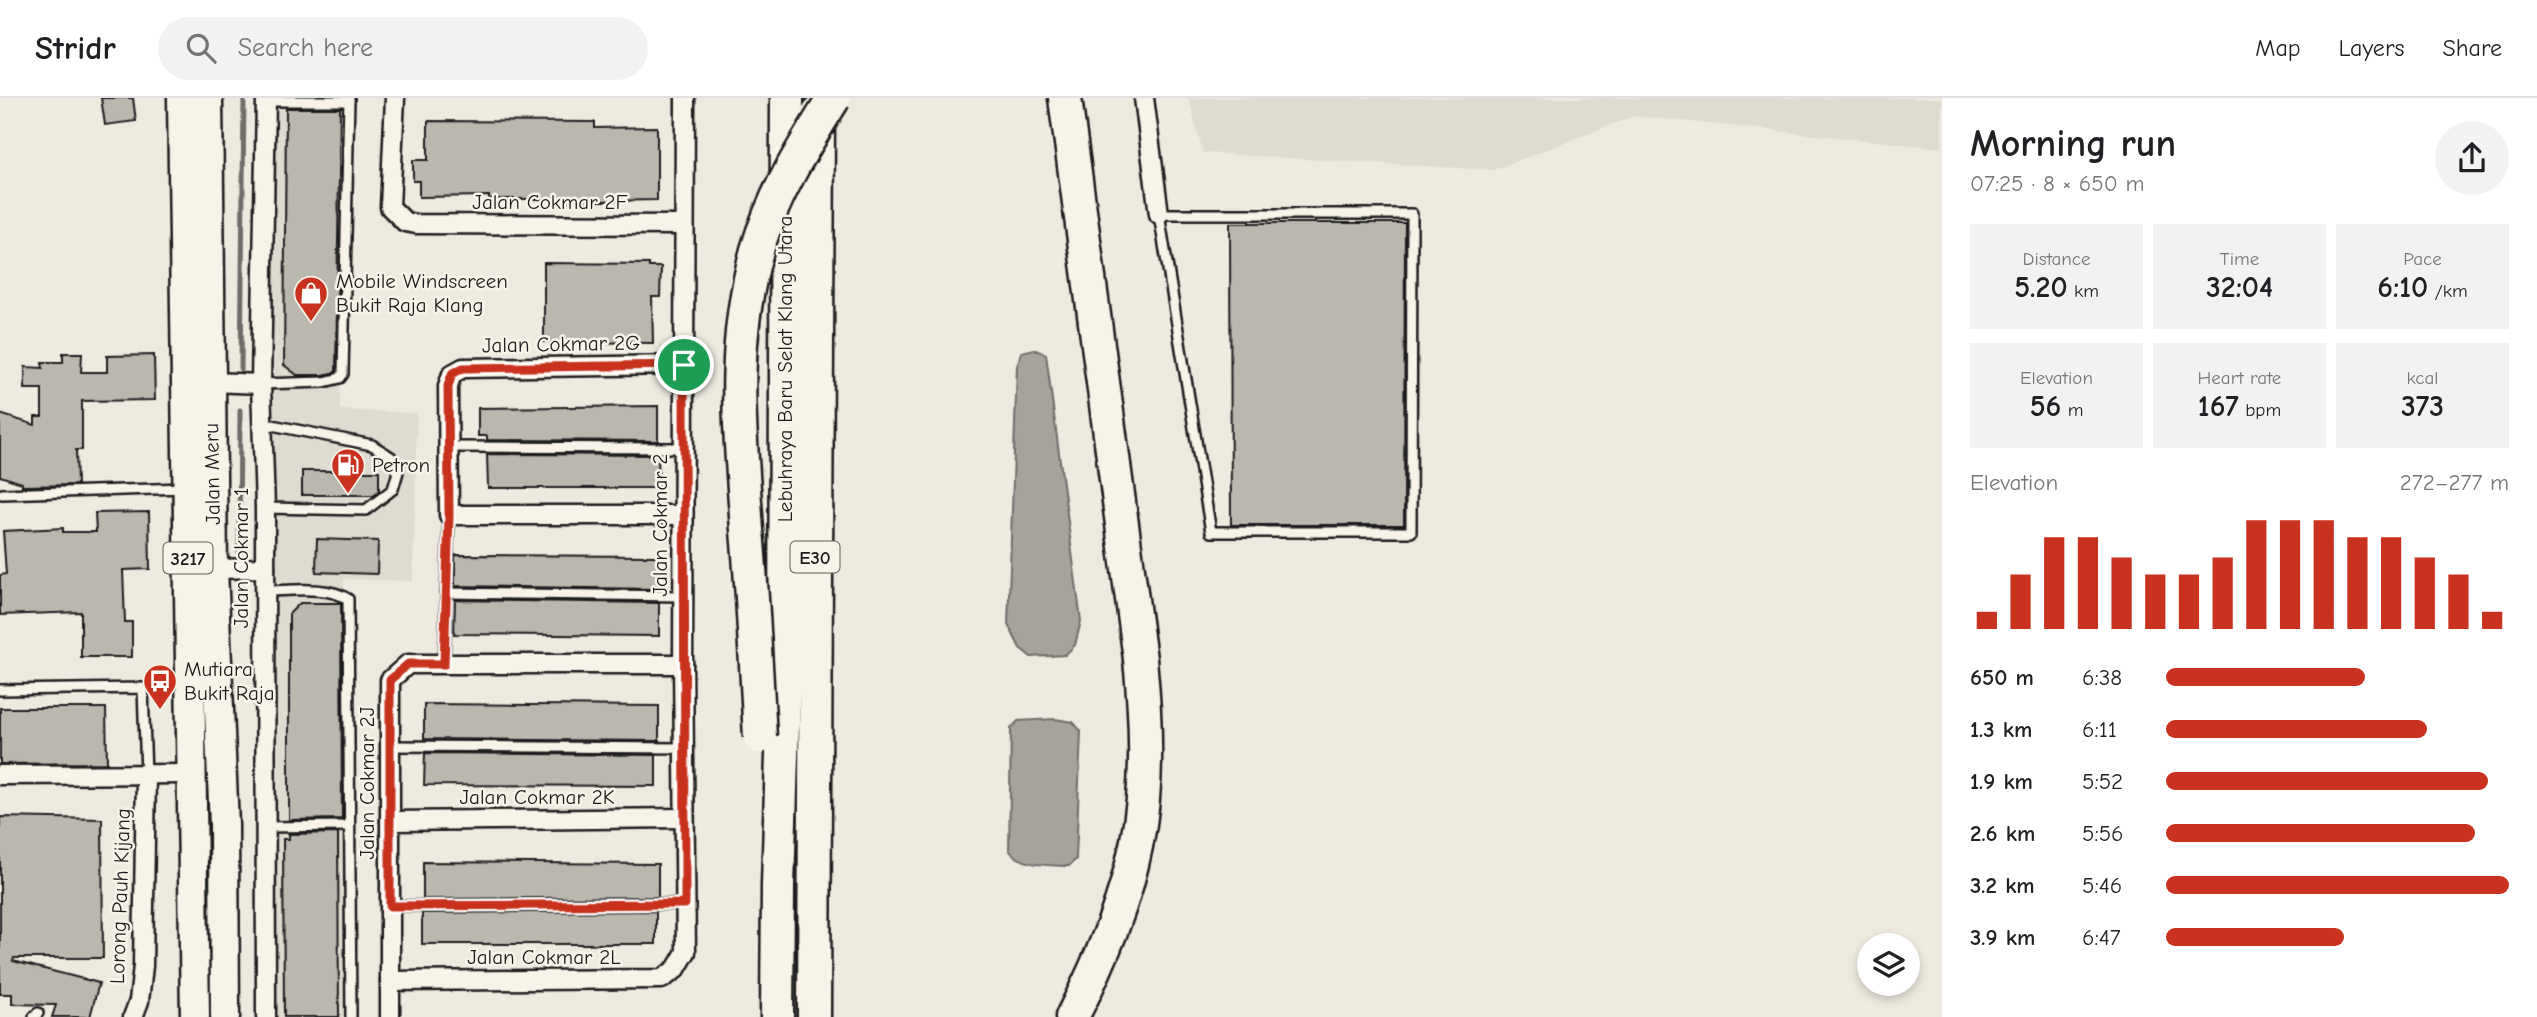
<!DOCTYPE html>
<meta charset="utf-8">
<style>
body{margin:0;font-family:"Comic Neue",sans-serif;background:#f2f2f2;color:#202124;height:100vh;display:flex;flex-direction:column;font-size:26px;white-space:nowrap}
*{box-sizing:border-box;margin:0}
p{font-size:23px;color:#757577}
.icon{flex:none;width:38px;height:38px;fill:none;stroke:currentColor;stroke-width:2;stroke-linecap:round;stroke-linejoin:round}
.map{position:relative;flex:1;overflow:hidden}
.drawer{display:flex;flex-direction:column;background:#fff;width:595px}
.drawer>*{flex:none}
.controls{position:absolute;left:1857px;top:835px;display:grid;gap:14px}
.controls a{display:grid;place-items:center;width:63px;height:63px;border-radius:50%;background:#fff;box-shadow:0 4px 10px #0003;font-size:35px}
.pin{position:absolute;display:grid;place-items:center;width:60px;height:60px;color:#fff;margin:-30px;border:4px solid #fff;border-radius:50%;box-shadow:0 2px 7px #0007}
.round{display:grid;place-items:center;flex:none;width:74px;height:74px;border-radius:37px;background:#f2f2f2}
.summary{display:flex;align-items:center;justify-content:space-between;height:119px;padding:0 28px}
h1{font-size:38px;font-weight:800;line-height:52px}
.metrics{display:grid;grid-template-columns:repeat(3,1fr);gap:10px;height:119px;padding:7px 28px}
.metrics div{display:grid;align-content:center;border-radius:0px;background:#f2f2f2;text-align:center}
.metrics b{font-size:30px;font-weight:800}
.metrics small{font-size:19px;font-weight:400}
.metrics p{font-size:19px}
.chart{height:196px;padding:14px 28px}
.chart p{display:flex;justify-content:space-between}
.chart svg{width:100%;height:126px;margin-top:7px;stroke:#c8321e;stroke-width:6}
ul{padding:0 28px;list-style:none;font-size:23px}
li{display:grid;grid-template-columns:112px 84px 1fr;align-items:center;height:52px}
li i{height:18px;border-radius:9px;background:#c8321e}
header{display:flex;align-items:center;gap:42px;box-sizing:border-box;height:98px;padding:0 35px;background:#fff;border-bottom:2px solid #e0e0e0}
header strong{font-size:33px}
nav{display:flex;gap:38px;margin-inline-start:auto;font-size:24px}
.search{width:490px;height:63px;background:#f2f2f2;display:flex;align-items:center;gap:18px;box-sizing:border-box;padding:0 24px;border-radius:38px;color:#757577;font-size:26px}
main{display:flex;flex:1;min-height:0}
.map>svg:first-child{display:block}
.built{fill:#dedbd1}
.water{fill:#a6a39d;stroke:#6f6d69;stroke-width:2}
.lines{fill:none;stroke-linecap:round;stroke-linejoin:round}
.stream{stroke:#6f6d69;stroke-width:5}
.building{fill:#bab7af;stroke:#1c1c1c;stroke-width:2}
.service-casing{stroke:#1c1c1c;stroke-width:14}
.minor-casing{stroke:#1c1c1c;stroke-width:23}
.trunk-casing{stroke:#1c1c1c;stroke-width:33}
.motorway-casing{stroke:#1c1c1c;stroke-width:37}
.service{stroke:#f7f3e8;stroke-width:9}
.minor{stroke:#f7f3e8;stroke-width:18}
.trunk{stroke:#f7f3e8;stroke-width:28}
.motorway{stroke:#f7f3e8;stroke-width:32}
.motorway-bridge-casing{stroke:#1c1c1c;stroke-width:37;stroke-linecap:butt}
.motorway-bridge{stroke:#f7f3e8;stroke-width:32}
.route-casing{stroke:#fff;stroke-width:14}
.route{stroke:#c8321e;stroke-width:9}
.labels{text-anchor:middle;stroke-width:5;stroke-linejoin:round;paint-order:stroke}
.shield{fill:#f7f3e8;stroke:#5e5c59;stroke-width:2}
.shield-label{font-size:19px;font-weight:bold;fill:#1c1c1c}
.street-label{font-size:21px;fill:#1c1c1c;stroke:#f7f3e8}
.poi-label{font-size:21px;fill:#1c1c1c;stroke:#f7f3e8;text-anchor:start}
</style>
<header>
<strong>Stridr</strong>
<div class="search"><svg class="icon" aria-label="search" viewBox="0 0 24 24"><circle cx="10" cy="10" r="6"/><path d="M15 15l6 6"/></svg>Search here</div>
<nav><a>Map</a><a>Layers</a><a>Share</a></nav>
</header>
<main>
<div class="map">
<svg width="1942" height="919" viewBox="0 0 1942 919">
<rect width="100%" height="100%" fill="#eeeae0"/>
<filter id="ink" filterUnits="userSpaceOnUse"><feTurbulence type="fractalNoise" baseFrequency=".0143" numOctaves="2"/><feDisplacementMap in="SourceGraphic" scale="14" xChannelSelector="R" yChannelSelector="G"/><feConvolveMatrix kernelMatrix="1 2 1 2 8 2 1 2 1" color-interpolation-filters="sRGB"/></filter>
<g filter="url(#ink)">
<g class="built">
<polygon points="271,0 344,0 340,312 417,315 413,483 344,481 347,919 271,919 267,264"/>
<polygon points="1189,0 1942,0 1942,50 1634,18 1493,72 1203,55"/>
</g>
<g class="water">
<polygon points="1034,251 1046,256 1081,523 1075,547 1065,557 1031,559 1020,550 1008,526 1017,268 1022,254"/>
<path d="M1055,621L1073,624L1081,633L1076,761L1069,768C1049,767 1022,769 1009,752L1011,631L1018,623Z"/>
</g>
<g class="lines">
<g class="stream">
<polyline points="241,272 244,0"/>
<polyline points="239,454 240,312"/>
</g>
</g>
<g class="building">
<polygon points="101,0 133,0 136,23 105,27"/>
<polygon points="286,10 340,10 336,274 323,277 297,277 284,267"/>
<polygon points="428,23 595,24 595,30 657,29 657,102 552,104 552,101 489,101 489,98 419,99 419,83 413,83 413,62 428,62"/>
<polygon points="1230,125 1405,125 1404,427 1231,427"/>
<polygon points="544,165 649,166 649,169 661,169 660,199 652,199 653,245 544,244"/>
<polygon points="63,255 82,255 81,274 107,274 107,258 154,257 155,302 82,303 82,352 76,352 77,387 22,388 22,385 0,378 0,316 35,327 35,319 42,319 42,291 25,291 25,269 43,270 42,264 63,264"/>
<polygon points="658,308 658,343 487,342 487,338 478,338 478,310"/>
<polygon points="487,356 658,357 659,390 488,390"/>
<polygon points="302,373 379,373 379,393 373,397 302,397"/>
<polygon points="149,414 150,471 123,472 125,524 132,524 132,559 81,559 81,514 0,517 0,477 6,476 3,433 63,430 63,434 96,434 95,415"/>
<polygon points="317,441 378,443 377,476 316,474"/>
<polygon points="455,457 659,458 659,491 455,488"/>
<polygon points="455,502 659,505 659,538 454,536"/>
<polygon points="300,505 341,505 342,721 289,722 289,516"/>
<polygon points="424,606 659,608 659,643 424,641"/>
<polygon points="0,610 106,610 107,665 0,666"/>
<polygon points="425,655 656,657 656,688 424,687"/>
<polygon points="0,719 102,721 103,860 14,860 13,863 99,885 90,919 52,919 56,907 12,906 12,896 0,896"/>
<polygon points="338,735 339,919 284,919 283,741 289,741 289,736"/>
<polygon points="423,764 658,766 658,799 423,801"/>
<polygon points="656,813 656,846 422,846 422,815"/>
</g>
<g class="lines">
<g class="service-casing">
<g id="service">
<polyline points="266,3 349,3"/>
<polygon points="1159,116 1412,116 1411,434 1211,434"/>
<polyline points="261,286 324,284 340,280 343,276 349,0"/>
<polyline points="262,325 372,347 391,359 398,374 393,391 366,412 265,410"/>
<polyline points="448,349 683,350"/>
<polyline points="2,396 184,390"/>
<path d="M264,493C289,493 327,487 348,501L351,919"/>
<polyline points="446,495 683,498"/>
<polyline points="444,566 449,417"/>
<polyline points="0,592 143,590 146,677"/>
<polyline points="389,648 684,650"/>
<polyline points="265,729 348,728"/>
<polyline points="390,808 685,806"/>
<polyline points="34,919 38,915"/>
</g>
</g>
<g class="minor-casing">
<g id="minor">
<polyline points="395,0 390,109 405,124 416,126 684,127"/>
<polyline points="1144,0 1159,116"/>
<polyline points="211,284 261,286"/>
<polyline points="683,417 449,417 448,288 452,276 463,270 684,267"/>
<polyline points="213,471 265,470"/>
<polyline points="0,677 192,676"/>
<polyline points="390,723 684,720"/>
<polyline points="390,883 662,881 676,871 686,854 683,566 685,0"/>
<polyline points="133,919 139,903 143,868 146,677"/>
<polyline points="266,919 265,410 261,286 266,0"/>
<polyline points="390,919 390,582 408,566 683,566"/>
</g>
</g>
<g class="trunk-casing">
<g id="trunk">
<polyline points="182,0 195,919"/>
<polyline points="208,0 213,471 224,727 225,919"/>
</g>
</g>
<g class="motorway-casing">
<g id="motorway">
<path d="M1065,0L1140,561C1146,622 1149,688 1136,748C1124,809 1100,865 1072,919"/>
<polyline points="777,919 778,787 785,561 787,0"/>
<polyline points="814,919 818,15"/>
</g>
</g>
<use href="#service" class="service"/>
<use href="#minor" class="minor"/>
<use href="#trunk" class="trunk"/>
<use href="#motorway" class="motorway"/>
<g class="motorway-bridge-casing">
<path id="motorway-bridge" d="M760,639C756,570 753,501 747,432C740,332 730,251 757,152C773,97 804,48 834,0"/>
</g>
<use href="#motorway-bridge" class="motorway-bridge"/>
</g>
</g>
<g class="lines" filter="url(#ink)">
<g class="route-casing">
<polygon id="route" points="684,267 685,806 390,808 390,582 408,566 444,566 449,417 448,288 452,276 463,270"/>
</g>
<use href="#route" class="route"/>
</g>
<defs>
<g id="shop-pin" transform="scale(1.75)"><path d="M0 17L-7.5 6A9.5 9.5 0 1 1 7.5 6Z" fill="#c8321e" stroke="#f7f3e8"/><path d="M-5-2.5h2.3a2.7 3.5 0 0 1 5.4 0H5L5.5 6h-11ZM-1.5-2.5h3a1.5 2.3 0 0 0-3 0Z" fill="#fff"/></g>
<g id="fuel-pin" transform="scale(1.75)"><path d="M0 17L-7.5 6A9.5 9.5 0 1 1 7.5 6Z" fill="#c8321e" stroke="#f7f3e8"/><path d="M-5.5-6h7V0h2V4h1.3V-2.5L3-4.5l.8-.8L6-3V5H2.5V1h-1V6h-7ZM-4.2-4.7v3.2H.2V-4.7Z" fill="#fff"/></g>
<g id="bus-pin" transform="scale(1.75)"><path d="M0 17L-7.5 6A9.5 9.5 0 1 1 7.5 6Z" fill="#c8321e" stroke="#f7f3e8"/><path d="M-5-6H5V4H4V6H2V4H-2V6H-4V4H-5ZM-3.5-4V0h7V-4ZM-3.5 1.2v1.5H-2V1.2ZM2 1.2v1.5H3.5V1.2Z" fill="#fff"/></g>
</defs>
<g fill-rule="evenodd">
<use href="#shop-pin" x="311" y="195"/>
<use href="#fuel-pin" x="348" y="367"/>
<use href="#bus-pin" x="160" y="583"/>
</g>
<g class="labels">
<g class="shield">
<rect x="790.5" y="443.5" width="49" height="31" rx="5"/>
<rect x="163.5" y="444.5" width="49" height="31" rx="5"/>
</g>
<g class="shield-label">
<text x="815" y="466">E30</text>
<text x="188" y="467">3217</text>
</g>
<g class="street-label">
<text x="550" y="111">Jalan Cokmar 2F</text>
<text transform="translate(561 246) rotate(-1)" y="7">Jalan Cokmar 2G</text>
<text transform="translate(785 271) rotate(-90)" y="7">Lebuhraya Baru Selat Klang Utara</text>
<text transform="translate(212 376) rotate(-91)" y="7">Jalan Meru</text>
<text transform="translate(660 427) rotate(-90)" y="7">Jalan Cokmar 2</text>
<text transform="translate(241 460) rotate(-90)" y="7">Jalan Cokmar 1</text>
<text transform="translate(367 685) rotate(-90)" y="7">Jalan Cokmar 2J</text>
<text x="537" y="706">Jalan Cokmar 2K</text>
<text transform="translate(120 798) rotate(-88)" y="7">Lorong Pauh Kijang</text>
<text x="544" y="866">Jalan Cokmar 2L</text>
</g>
<g class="poi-label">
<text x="336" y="190">Mobile Windscreen<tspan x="336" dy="24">Bukit Raja Klang</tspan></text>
<text x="372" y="374">Petron</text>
<text x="184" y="578">Mutiara<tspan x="184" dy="24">Bukit Raja</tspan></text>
</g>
</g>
</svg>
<div class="controls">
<a><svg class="icon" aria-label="layers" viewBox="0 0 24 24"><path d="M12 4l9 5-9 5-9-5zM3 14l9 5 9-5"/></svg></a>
</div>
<div class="pin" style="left:684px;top:267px;background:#1e9e55"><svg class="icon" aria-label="arrive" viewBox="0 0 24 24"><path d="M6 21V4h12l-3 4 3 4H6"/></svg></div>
</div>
<section class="drawer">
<div class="summary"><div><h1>Morning run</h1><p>07:25 · 8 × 650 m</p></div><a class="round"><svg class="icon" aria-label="share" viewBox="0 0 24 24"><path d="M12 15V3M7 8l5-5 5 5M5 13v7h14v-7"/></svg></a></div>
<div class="metrics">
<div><p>Distance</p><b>5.20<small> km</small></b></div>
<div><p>Time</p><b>32:04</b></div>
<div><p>Pace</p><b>6:10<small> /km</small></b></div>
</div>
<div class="metrics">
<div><p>Elevation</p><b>56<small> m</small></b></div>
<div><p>Heart rate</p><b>167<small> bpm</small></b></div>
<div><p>kcal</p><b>373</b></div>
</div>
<div class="chart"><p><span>Elevation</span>272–277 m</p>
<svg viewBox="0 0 160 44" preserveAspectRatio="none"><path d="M5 44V38M15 44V25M25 44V12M35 44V12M45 44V19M55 44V25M65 44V25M75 44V19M85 44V6M95 44V6M105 44V6M115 44V12M125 44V12M135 44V19M145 44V25M155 44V38"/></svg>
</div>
<ul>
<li><b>650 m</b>6:38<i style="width:58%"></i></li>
<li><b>1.3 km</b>6:11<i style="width:76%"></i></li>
<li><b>1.9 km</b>5:52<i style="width:94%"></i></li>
<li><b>2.6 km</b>5:56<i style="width:90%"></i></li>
<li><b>3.2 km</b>5:46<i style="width:100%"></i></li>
<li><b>3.9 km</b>6:47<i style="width:52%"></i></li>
</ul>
</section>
</main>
